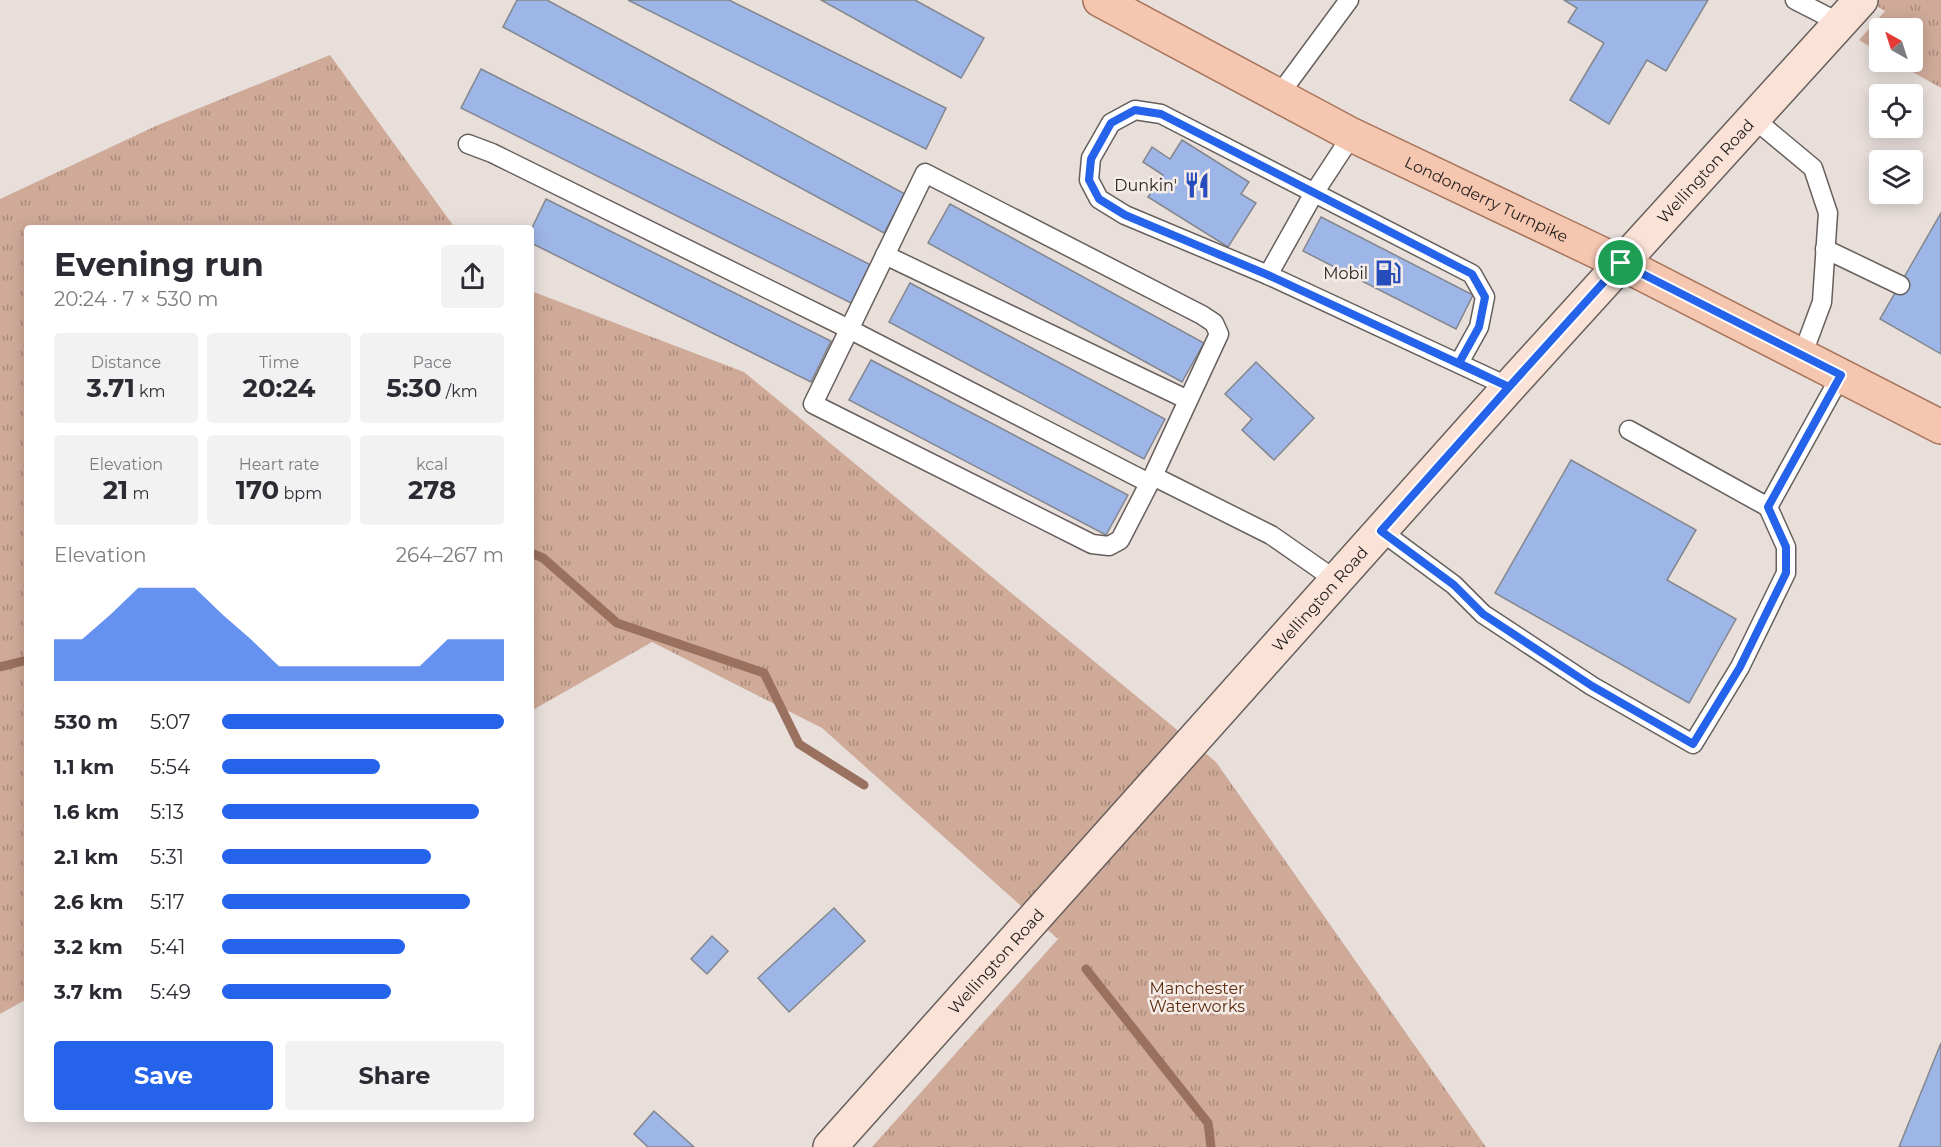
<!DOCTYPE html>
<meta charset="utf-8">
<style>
body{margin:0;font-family:Montserrat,sans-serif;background:#f2f2f3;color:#2b2b33;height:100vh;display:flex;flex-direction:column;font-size:22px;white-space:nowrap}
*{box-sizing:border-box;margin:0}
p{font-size:20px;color:#7c7c81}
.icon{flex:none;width:33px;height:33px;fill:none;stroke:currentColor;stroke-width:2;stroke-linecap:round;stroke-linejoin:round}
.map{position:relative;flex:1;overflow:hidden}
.sheet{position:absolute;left:24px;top:225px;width:510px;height:897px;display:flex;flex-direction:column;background:#fff;border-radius:6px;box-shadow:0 3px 15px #0003}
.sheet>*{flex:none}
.needle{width:39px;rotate:321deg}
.controls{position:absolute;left:1869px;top:18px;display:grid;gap:12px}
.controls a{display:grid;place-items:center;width:54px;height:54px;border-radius:6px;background:#fff;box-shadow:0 3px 15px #0003;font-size:30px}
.pin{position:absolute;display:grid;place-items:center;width:51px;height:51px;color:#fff;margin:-26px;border:3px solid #fff;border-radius:50%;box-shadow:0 2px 6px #0007}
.round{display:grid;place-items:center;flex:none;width:63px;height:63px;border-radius:6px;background:#f2f2f3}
.headline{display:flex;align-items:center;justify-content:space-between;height:102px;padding:0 30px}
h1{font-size:33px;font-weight:700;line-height:45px}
.stats{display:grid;grid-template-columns:repeat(3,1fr);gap:9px;height:102px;padding:6px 30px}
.stats div{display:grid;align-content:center;border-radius:6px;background:#f2f2f3;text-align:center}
.stats b{font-size:26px;font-weight:700}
.stats small{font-size:16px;font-weight:400}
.stats p{font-size:16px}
.chart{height:168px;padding:12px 30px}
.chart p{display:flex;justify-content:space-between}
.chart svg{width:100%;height:108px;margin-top:6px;fill:#2563eb;opacity:.7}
.primary-button{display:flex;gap:12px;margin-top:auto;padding:12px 30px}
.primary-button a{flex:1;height:69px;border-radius:6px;background:#2563eb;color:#fff;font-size:24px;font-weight:700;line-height:69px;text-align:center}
.primary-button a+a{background:#f2f2f3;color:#2b2b33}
ul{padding:0 30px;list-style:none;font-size:20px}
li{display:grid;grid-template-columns:96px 72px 1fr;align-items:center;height:45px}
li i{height:15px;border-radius:8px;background:#2563eb}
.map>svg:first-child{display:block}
.park{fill:url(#park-tufts)}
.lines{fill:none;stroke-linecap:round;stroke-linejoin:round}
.stream{stroke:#99715e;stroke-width:9}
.building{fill:#9eb5e7;stroke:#83878d;stroke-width:1.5}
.lane-casing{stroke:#675f5c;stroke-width:21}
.secondary-casing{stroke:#675f5c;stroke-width:36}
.primary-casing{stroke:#a7735a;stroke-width:36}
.lane{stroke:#fff;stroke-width:18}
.secondary{stroke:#fae2d7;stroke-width:33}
.primary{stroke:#f5c6b0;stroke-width:33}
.route-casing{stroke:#fff;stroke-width:12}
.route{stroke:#2563eb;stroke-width:8}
.labels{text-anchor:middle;stroke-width:5;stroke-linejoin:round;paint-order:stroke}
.street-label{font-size:16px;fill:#221f1d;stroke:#f5ece8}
.poi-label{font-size:16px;fill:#221f1d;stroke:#f5ece8;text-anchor:end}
.park-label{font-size:16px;fill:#5e2a0d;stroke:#f5ece8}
</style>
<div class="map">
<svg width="1941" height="1147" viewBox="0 0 1941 1147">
<defs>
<pattern id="park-tufts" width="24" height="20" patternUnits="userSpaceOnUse" patternTransform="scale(1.5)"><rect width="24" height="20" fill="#cfaa99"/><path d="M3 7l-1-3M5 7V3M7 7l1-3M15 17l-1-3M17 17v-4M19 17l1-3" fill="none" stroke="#a88a7c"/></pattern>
</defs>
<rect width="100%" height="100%" fill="#e8dfdb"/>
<g class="park">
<polygon points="1867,0 1941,0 1941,88 1895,62 1912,62 1912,28 1880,28 1879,52 1859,40 1885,11"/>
<polygon points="330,55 455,228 27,228 27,999 0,1014 0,199 158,125"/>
<polygon points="531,291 744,372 1216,762 1486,1147 872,1147 1058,939 822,728 652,642 531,711"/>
</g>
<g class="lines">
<g class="stream">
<polyline points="531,553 543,558 617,623 764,673 799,744 864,785"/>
<polyline points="0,667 27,660"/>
<polyline points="1086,969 1208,1123 1211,1147"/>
</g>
</g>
<g class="building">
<polygon points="517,0 547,0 905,194 884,233 503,27"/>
<polygon points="628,0 729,0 946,108 926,149"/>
<polygon points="821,0 915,0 984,38 961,78"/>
<polygon points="1564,0 1708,0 1666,71 1647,60 1609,124 1570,100 1604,43 1568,22 1577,8"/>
<polygon points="481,69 871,265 851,303 461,108"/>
<polygon points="1182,140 1249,182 1241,194 1256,203 1228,247 1148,197 1163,175 1143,162 1152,147 1170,159"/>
<polygon points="546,199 831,341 811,382 531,243 531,230"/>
<polygon points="950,204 1204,343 1182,382 928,243"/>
<polygon points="1941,213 1941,354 1880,319"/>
<polygon points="1321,217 1473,295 1456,329 1303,251"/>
<polygon points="910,283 1165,419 1144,459 889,322"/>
<polygon points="871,360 1128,495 1106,535 849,400"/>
<polygon points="1256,362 1314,418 1274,460 1242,430 1252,419 1225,394"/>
<polygon points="1571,460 1696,530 1667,580 1736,619 1689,703 1495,593"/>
<polygon points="834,908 865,941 789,1012 758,978"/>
<polygon points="712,936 728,951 707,974 691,959"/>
<polygon points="1941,1043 1941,1147 1899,1147"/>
<polygon points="654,1111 694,1147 648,1147 634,1134"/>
</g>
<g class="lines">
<g class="lane-casing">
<g id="lane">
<polyline points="1795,0 1840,23"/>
<polyline points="1279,95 1349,0"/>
<polyline points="1753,118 1813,168 1828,213 1822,302 1802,356"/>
<polyline points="468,144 492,153 849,329 1149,483"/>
<polyline points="1825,249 1900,285"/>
<polyline points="885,255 1188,400"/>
<polyline points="1268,275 1314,193 1352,135"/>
<polyline points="1459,363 1479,327 1485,297 1472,274 1161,114 1135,110 1111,123 1091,158 1089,180 1099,199 1125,215 1268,275 1509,387"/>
<polyline points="1629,430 1768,507 1841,375"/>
<polyline points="1153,476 1219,334 1214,323 1202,315 925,173 813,404 1092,544 1109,546 1120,540 1153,476 1271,535 1337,581"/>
<polyline points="1381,531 1454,585 1483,614 1592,686 1693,744 1740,667 1786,573 1786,547 1768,507"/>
</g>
</g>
<g class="secondary-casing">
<g id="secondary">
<path id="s1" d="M830,1147L1509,387L1861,0"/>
</g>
</g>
<g class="primary-casing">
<g id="primary">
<path id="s2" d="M1100,0L1352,135L1621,263L1941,427"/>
</g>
</g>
<use href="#lane" class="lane"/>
<use href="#secondary" class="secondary"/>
<use href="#primary" class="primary"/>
</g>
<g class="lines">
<g class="route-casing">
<polyline id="route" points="1621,263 1509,387 1268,275 1125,215 1099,199 1089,180 1091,159 1111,123 1135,110 1161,114 1472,274 1485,297 1479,327 1459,363 1509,387 1381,531 1454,585 1483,614 1592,686 1693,744 1740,667 1786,573 1786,547 1768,507 1841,375 1621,263"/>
</g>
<use href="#route" class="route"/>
</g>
<defs>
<g id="restaurant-bare" transform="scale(2.07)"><path d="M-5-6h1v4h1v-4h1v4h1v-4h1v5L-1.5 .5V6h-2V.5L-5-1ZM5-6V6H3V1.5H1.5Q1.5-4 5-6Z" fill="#274cbb" stroke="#f5ece8" stroke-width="2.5" paint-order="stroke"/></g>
<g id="fuel-bare" transform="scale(2.07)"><path d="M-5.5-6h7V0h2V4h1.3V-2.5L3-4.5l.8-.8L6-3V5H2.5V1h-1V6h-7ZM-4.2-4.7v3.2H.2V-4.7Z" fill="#274cbb" stroke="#f5ece8" stroke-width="2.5" paint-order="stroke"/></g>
</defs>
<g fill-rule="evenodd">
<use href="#restaurant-bare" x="1197" y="185"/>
<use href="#fuel-bare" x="1388" y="273"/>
</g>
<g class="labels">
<g class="street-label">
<text dy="6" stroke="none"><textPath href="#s1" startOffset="1311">Wellington Road</textPath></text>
<text dy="6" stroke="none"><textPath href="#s2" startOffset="435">Londonderry Turnpike</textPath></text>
<text dy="6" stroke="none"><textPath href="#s1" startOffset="735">Wellington Road</textPath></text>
<text dy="6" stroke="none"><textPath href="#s1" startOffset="249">Wellington Road</textPath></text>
</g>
<g class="poi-label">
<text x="1177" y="191">Dunkin'</text>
<text x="1368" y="279">Mobil</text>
</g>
<g class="park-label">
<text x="1197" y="994">Manchester<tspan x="1197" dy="18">Waterworks</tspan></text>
</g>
</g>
</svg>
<div class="controls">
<a><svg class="needle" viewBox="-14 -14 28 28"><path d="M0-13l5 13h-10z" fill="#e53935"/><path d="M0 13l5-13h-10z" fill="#7c7c81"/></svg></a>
<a><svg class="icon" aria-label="locate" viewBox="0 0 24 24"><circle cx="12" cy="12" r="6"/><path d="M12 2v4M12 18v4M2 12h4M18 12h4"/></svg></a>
<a><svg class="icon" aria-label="layers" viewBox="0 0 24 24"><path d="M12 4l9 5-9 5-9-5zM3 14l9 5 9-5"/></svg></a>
</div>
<div class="pin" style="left:1621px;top:263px;background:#1e9e55"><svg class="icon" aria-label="arrive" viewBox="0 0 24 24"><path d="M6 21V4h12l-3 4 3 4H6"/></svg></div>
<section class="sheet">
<div class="headline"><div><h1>Evening run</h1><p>20:24 · 7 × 530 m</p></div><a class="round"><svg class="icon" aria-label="share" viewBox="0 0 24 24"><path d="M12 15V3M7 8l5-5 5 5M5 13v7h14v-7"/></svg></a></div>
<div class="stats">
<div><p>Distance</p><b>3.71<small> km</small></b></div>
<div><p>Time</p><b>20:24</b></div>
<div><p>Pace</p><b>5:30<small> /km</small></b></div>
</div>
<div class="stats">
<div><p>Elevation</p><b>21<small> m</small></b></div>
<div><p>Heart rate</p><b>170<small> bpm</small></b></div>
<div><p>kcal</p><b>278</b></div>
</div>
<div class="chart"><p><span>Elevation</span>264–267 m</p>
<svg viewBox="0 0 160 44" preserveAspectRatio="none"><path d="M0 44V27L10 27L20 17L30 6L40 6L50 6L60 17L70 27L80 38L90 38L100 38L110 38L120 38L130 38L140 27L150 27L160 27V44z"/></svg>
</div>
<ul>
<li><b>530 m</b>5:07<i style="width:100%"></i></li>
<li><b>1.1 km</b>5:54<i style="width:56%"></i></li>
<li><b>1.6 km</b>5:13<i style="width:91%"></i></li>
<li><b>2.1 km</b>5:31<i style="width:74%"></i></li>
<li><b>2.6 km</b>5:17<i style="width:88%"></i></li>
<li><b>3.2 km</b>5:41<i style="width:65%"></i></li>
<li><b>3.7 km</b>5:49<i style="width:60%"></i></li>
</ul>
<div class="primary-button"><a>Save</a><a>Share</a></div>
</section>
</div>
